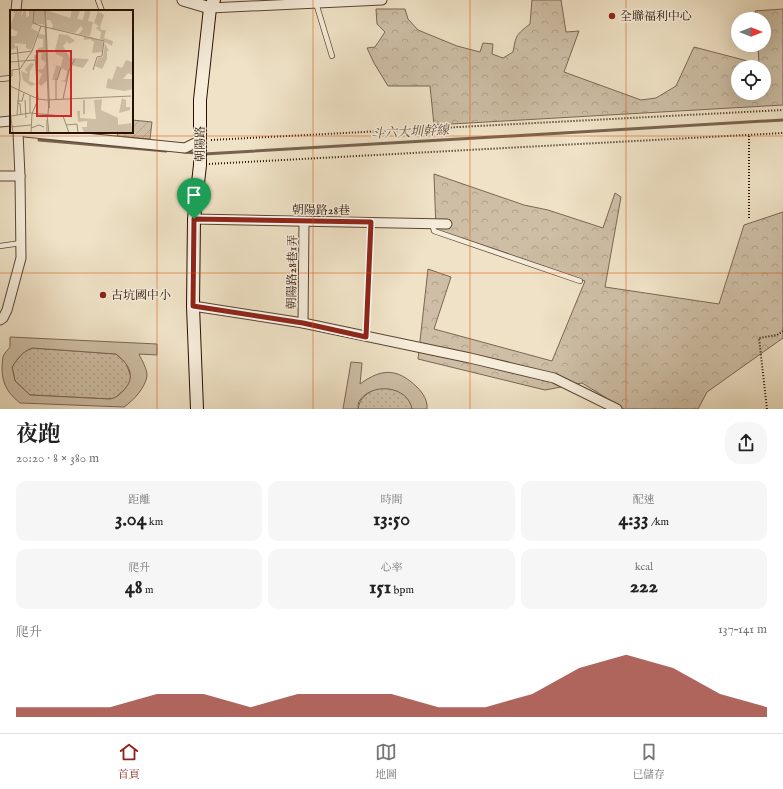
<!DOCTYPE html>
<html lang="zh-TW">
<meta charset="utf-8">
<style>
body{margin:0;font-family:"IM FELL English","Noto Serif TC",serif;background:#f6f6f6;color:#222;height:100vh;display:flex;flex-direction:column;font-size:15px;white-space:nowrap}
*{box-sizing:border-box;margin:0}
p{font-size:13px;color:#767676}
.icon{flex:none;width:22px;height:22px;fill:none;stroke:currentColor;stroke-width:2;stroke-linecap:round;stroke-linejoin:round}
.map{position:relative;height:409px;overflow:hidden}
.drawer{display:flex;flex-direction:column;background:#fff;flex:1}
.drawer>*{flex:none}
.needle{width:26px;rotate:90deg}
.controls{position:absolute;left:731px;top:12px;display:grid;gap:8px}
.controls a{display:grid;place-items:center;width:40px;height:40px;border-radius:50%;background:#fff;box-shadow:0 4px 16px #0002;font-size:20px}
.pin{position:absolute;display:grid;place-items:center;width:34px;height:34px;color:#fff;margin:-41px -17px;border-radius:50% 50% 50% 0;rotate:-45deg;box-shadow:0 0 4px #0007}
.pin .icon{rotate:45deg}
.round{display:grid;place-items:center;flex:none;width:42px;height:42px;border-radius:16px;background:#f6f6f6}
.overview{display:flex;align-items:center;justify-content:space-between;height:68px;padding:0 16px}
h1{font-size:22px;font-weight:700;line-height:30px}
.figures{display:grid;grid-template-columns:repeat(3,1fr);gap:6px;height:68px;padding:4px 16px}
.figures div{display:grid;align-content:center;border-radius:10px;background:#f6f6f6;text-align:center}
.figures b{font-size:20px;font-weight:700}
.figures small{font-size:11px;font-weight:400}
.figures p{font-size:11px}
.chart{height:112px;padding:8px 16px}
.chart p{display:flex;justify-content:space-between}
.chart svg{width:100%;height:72px;margin-top:4px;fill:#8f2418;opacity:.7}
.tabs{display:flex;justify-content:space-around;align-items:center;height:56px;border-top:1px solid #e0e0e0;background:#fff;font-size:11px;color:#767676}
.tabs a{display:grid;justify-items:center;gap:2px}
.tabs .selected{color:#8f2418}
.map>svg:first-child{display:block}
.grass{fill:url(#grass-dots);stroke:#7b6653}
.forest{fill:url(#forest-crowns);stroke:#7b6653;fill-rule:evenodd}
.park{fill:#cdbea5;stroke:#7b6653;fill-rule:evenodd}
.garden{fill:url(#garden-furrows);stroke:#7b6653}
.lines{fill:none;stroke-linecap:round;stroke-linejoin:round}
.stream{stroke:#78624f;stroke-width:3}
.service-casing{stroke:#5a4432;stroke-width:6}
.minor-casing{stroke:#5a4432;stroke-width:11}
.tertiary-casing{stroke:#5a4432;stroke-width:13}
.secondary-casing{stroke:#290f01;stroke-width:14}
.path{stroke:#290f01;stroke-width:2;stroke-dasharray:1 2;stroke-linecap:butt}
.service{stroke:#f5ecda;stroke-width:4.5}
.minor{stroke:#f5ecda;stroke-width:9}
.tertiary{stroke:#f5ecda;stroke-width:11}
.secondary{stroke:#f5ecda;stroke-width:12}
.route-casing{stroke:#fff;stroke-width:8}
.route{stroke:#8f2418;stroke-width:5}
.grid{fill:none;stroke:#de550b;stroke-width:1;stroke-opacity:0.55}
.poi-dot{fill:#8f2418;stroke:#f5ecda;stroke-width:1.5}
.labels{text-anchor:middle;stroke-width:3;stroke-linejoin:round;paint-order:stroke}
.poi-label{font-size:12px;fill:#290f01;stroke:#f5ecda;text-anchor:start}
.street-label{font-size:12px;fill:#290f01;stroke:#f5ecda}
.water-label{font-size:13px;font-style:italic;fill:#644e3c;stroke:#f5ecda}
.inset-river{fill:none;stroke:#ac9a83;stroke-width:2}
.inset-road{fill:none;stroke:#a08e77;stroke-width:1}
.view{fill:#d62828;fill-opacity:0.15;stroke:#d62828;stroke-width:2}
.inset-edge{fill:none;stroke:#290f01;stroke-width:2}
</style>
<div class="map">
<svg width="783" height="409" viewBox="0 0 783 409">
<defs>
<pattern id="grass-dots" width="8" height="8" patternUnits="userSpaceOnUse"><rect width="8" height="8" fill="#cdbea5"/><path d="M2 2h.1M6 6h.1" fill="none" stroke="#b0a28c" stroke-width="1.8" stroke-linecap="round"/></pattern>
<pattern id="forest-crowns" width="20" height="18" patternUnits="userSpaceOnUse"><rect width="20" height="18" fill="#cdbea5"/><path d="M2 6a3 3 0 1 1 6 0M12 15a3 3 0 1 1 6 0" fill="none" stroke="#b0a28c"/></pattern>
<pattern id="garden-furrows" width="10" height="10" patternUnits="userSpaceOnUse"><rect width="10" height="10" fill="#cdbea5"/><path d="M-1 1l2-2M0 10L10 0M9 11l2-2" fill="none" stroke="#b0a28c"/></pattern>
</defs>
<rect width="100%" height="100%" fill="#efe2c6"/>
<filter id="stains"><feTurbulence type="fractalNoise" baseFrequency=".005" numOctaves="4"/><feColorMatrix values="0 0 0 0 .2 0 0 0 0 .09 0 0 0 0 .02 0 0 0 .5 -.17"/></filter>
<radialGradient id="worn" r=".72"><stop offset=".6" stop-color="#630" stop-opacity="0"/><stop offset="1" stop-color="#630" stop-opacity=".3"/></radialGradient>
<g class="grass">
<path d="M32,348L116,354L126,363L131,377L129,384L125,389L115,398L110,399L30,395L15,381L12,367C18,358 22,352 32,348Z"/>
<path d="M378,388C393,388 410,392 412,409H358C360,397 367,393 378,388Z"/>
</g>
<g class="forest">
<path d="M532,0H561L566,32L579,31L564,72L641,100L656,98L676,86L694,47L759,64L758,45H764V19H757L755,11L783,9V105L434,125L430,86H388L374,63L367,48L375,47L385,32L377,24L376,9H405L408,19L418,30L457,46L480,52L483,43L493,44L492,54L503,58L513,52C516,35 516,35 530,24ZM738,67H764V93H738Z"/>
<polygon points="434,174 524,205 548,210 603,228 615,193 621,197 605,287 719,304 744,225 783,212 783,338 707,392 698,409 624,409 582,383 545,390 418,359 428,269 451,277 434,329 552,361 585,281 436,232"/>
</g>
<g class="park">
<path d="M10,337L157,344V355L139,354C142,361 147,368 147,376C145,388 134,400 124,407L20,403C4,390 0,378 3,357C4,353 8,350 10,347C10,344 10,340 10,337ZM32,348L116,354C129,364 137,377 123,391C119,395 116,398 110,399L30,395L15,381L12,367C18,358 22,352 32,348Z"/>
<path d="M351,362L362,363L360,384C382,368 397,368 417,387C423,393 428,401 427,409H412C408,386 373,382 360,400C358,402 358,406 358,409H343Z"/>
</g>
<polygon class="garden" points="132,120 152,122 150,139 117,136 118,132 132,132"/>
<g class="lines">
<g class="stream">
<polyline points="39,140 166,151"/>
<polyline points="184,152 196,153"/>
<polyline points="204,154 783,120"/>
</g>
<g class="service-casing">
<g id="service">
<polyline points="98,0 102,11"/>
<polyline points="316,3 332,56"/>
<polyline points="0,79 11,78"/>
<polyline points="432,223 434,231 580,281"/>
<polyline points="0,246 21,243"/>
<polyline points="366,337 371,222"/>
</g>
</g>
<g class="minor-casing">
<g id="minor">
<polyline points="210,8 382,0"/>
<polyline points="16,11 17,0"/>
<polyline points="0,122 11,121"/>
<polyline points="25,132 185,148 199,141"/>
<polyline points="0,176 20,176"/>
<polyline points="194,219 447,224"/>
<polyline points="193,306 303,323 470,358 554,378 617,409"/>
<polyline points="0,320 3,318 7,310 21,258 20,176 18,132"/>
<polyline points="303,323 304,222"/>
</g>
</g>
<g class="tertiary-casing">
<polyline id="tertiary" points="183,0 210,8"/>
</g>
<g class="secondary-casing">
<polyline id="secondary" points="197,409 193,306 194,219 200,165 200,100 210,8 214,0"/>
</g>
<g class="path">
<polyline points="211,140 783,110"/>
<polyline points="209,164 783,133"/>
<polyline points="749,218 749,135"/>
<polyline points="767,409 759,338 777,335 783,331"/>
</g>
<use href="#service" class="service"/>
<use href="#minor" class="minor"/>
<use href="#tertiary" class="tertiary"/>
<use href="#secondary" class="secondary"/>
</g>
<g class="lines">
<g class="route-casing">
<polygon id="route" points="194,219 371,222 366,337 303,323 193,306"/>
</g>
<use href="#route" class="route"/>
</g>
<path class="grid" d="M157,0V409M313,0V409M470,0V409M626,0V409M0,136H783M0,273H783"/>
<g class="poi-dot">
<circle cx="612" cy="16" r="4"/>
<circle cx="103" cy="295" r="4"/>
</g>
<g class="labels">
<g class="poi-label">
<text x="620" y="20">全聯福利中心</text>
<text x="111" y="299">古坑國中小</text>
</g>
<g class="street-label">
<text transform="translate(200 144) rotate(-89)" y="4">朝陽路</text>
<text transform="translate(321 210) rotate(1)" y="4">朝陽路28巷</text>
<text transform="translate(292 272) rotate(-89)" y="4">朝陽路28巷1弄</text>
</g>
<g class="water-label">
<text transform="translate(410 131) rotate(-3)" y="5">斗六大圳幹線</text>
</g>
</g>
<g transform="translate(10 10)">
<rect width="123" height="123" fill="#efe2c6"/>
<path d="M0,0H12L11,8L14,0H16V7L19,6V0H34V17L33,14H23L21,18L28,22L21,40L16,38V34L4,33L6,38L0,40L1,26H6L8,22L0,18L5,3ZM36,0L60,8L62,0H70L67,9L73,10L75,0H81L78,11L83,12L80,26L68,25L73,19L71,16L65,23L41,19L43,15L40,10H37ZM88,1L94,5L90,17L91,20H96L94,28L103,31L102,36L90,29L91,22L86,18L89,16L84,13ZM29,24L35,25L38,70L31,76L28,73L32,64L27,60L33,59L36,53L31,49L32,43H28V38L33,37V29L27,28ZM49,24L58,25L65,31L59,34L55,28L57,32L53,36L60,48L79,49L73,58L61,55L57,72L50,71L55,70L57,61L51,58L47,70H42L46,56L43,55L51,56L53,47L46,44L45,40ZM74,27H80L93,32V42L82,43L84,32L80,29L74,30ZM95,33L99,41H97V49L92,59L85,56L88,48L93,47ZM123,34V65L118,63L113,69H123V79L115,81L96,78L98,68L102,70L107,56L112,58L116,50L122,52ZM21,53L24,54L20,61L19,71L26,74L21,76L13,70L11,61L18,64L15,59ZM112,88L116,90V97H120V100L109,103ZM92,89L91,100L108,108V115L121,113L123,123H74L72,117H77V111L68,112L67,101H70V108L86,109L84,90Z" fill="#cdbea5"/>
<path class="inset-river" d="M35,0L39,98"/>
<path class="inset-road" d="M24,1L23,13L31,16L94,31L92,46L87,47L83,60M7,36L10,68L7,105M0,44L22,41M0,52L25,50M0,66H2V60L10,59L22,41L31,16M47,70L51,58M0,76L28,89L36,90L121,86M20,86V103M53,89L59,60L65,49M15,90L16,108M46,90V69M74,90V104M7,91H12L14,83M7,93L10,94L11,105M0,100L3,123M38,104L39,90M37,105L39,123M1,106L20,103L53,106L59,123M37,110V123M56,115L67,114L68,123M0,117L21,115M21,118L29,115L34,117M21,123L22,104L28,89L25,45"/>
<path class="view" d="M27,41H61V106H27Z"/>
<rect width="123" height="123" class="inset-edge"/>
</g>
<rect width="100%" height="100%" filter="url(#stains)"/>
<rect width="100%" height="100%" fill="url(#worn)"/>
</svg>
<div class="controls">
<a><svg class="needle" viewBox="-14 -14 28 28"><path d="M0-13l5 13h-10z" fill="#e53935"/><path d="M0 13l5-13h-10z" fill="#767676"/></svg></a>
<a><svg class="icon" aria-label="locate" viewBox="0 0 24 24"><circle cx="12" cy="12" r="6"/><path d="M12 2v4M12 18v4M2 12h4M18 12h4"/></svg></a>
</div>
<div class="pin" style="left:194px;top:219px;background:#1e9e55"><svg class="icon" aria-label="arrive" viewBox="0 0 24 24"><path d="M6 21V4h12l-3 4 3 4H6"/></svg></div>
</div>
<section class="drawer">
<div class="overview"><div><h1>夜跑</h1><p>20:20 · 8 × 380 m</p></div><a class="round"><svg class="icon" aria-label="share" viewBox="0 0 24 24"><path d="M12 15V3M7 8l5-5 5 5M5 13v7h14v-7"/></svg></a></div>
<div class="figures">
<div><p>距離</p><b>3.04<small> km</small></b></div>
<div><p>時間</p><b>13:50</b></div>
<div><p>配速</p><b>4:33<small> /km</small></b></div>
</div>
<div class="figures">
<div><p>爬升</p><b>48<small> m</small></b></div>
<div><p>心率</p><b>151<small> bpm</small></b></div>
<div><p>kcal</p><b>222</b></div>
</div>
<div class="chart"><p><span>爬升</span>137–141 m</p>
<svg viewBox="0 0 160 44" preserveAspectRatio="none"><path d="M0 44V38L10 38L20 38L30 30L40 30L50 38L60 30L70 30L80 30L90 38L100 38L110 30L120 14L130 6L140 14L150 30L160 38V44z"/></svg>
</div>
</section>
<nav class="tabs">
<a class="selected"><svg class="icon" aria-label="home" viewBox="0 0 24 24"><path d="M3 11l9-7 9 7M6 9v11h12V9"/></svg>首頁</a>
<a><svg class="icon" aria-label="map" viewBox="0 0 24 24"><path d="M3 6l6-2 6 2 6-2v14l-6 2-6-2-6 2zM9 4v14M15 6v14"/></svg>地圖</a>
<a><svg class="icon" aria-label="saved" viewBox="0 0 24 24"><path d="M7 4h10v16l-5-4-5 4z"/></svg>已儲存</a>
</nav>
